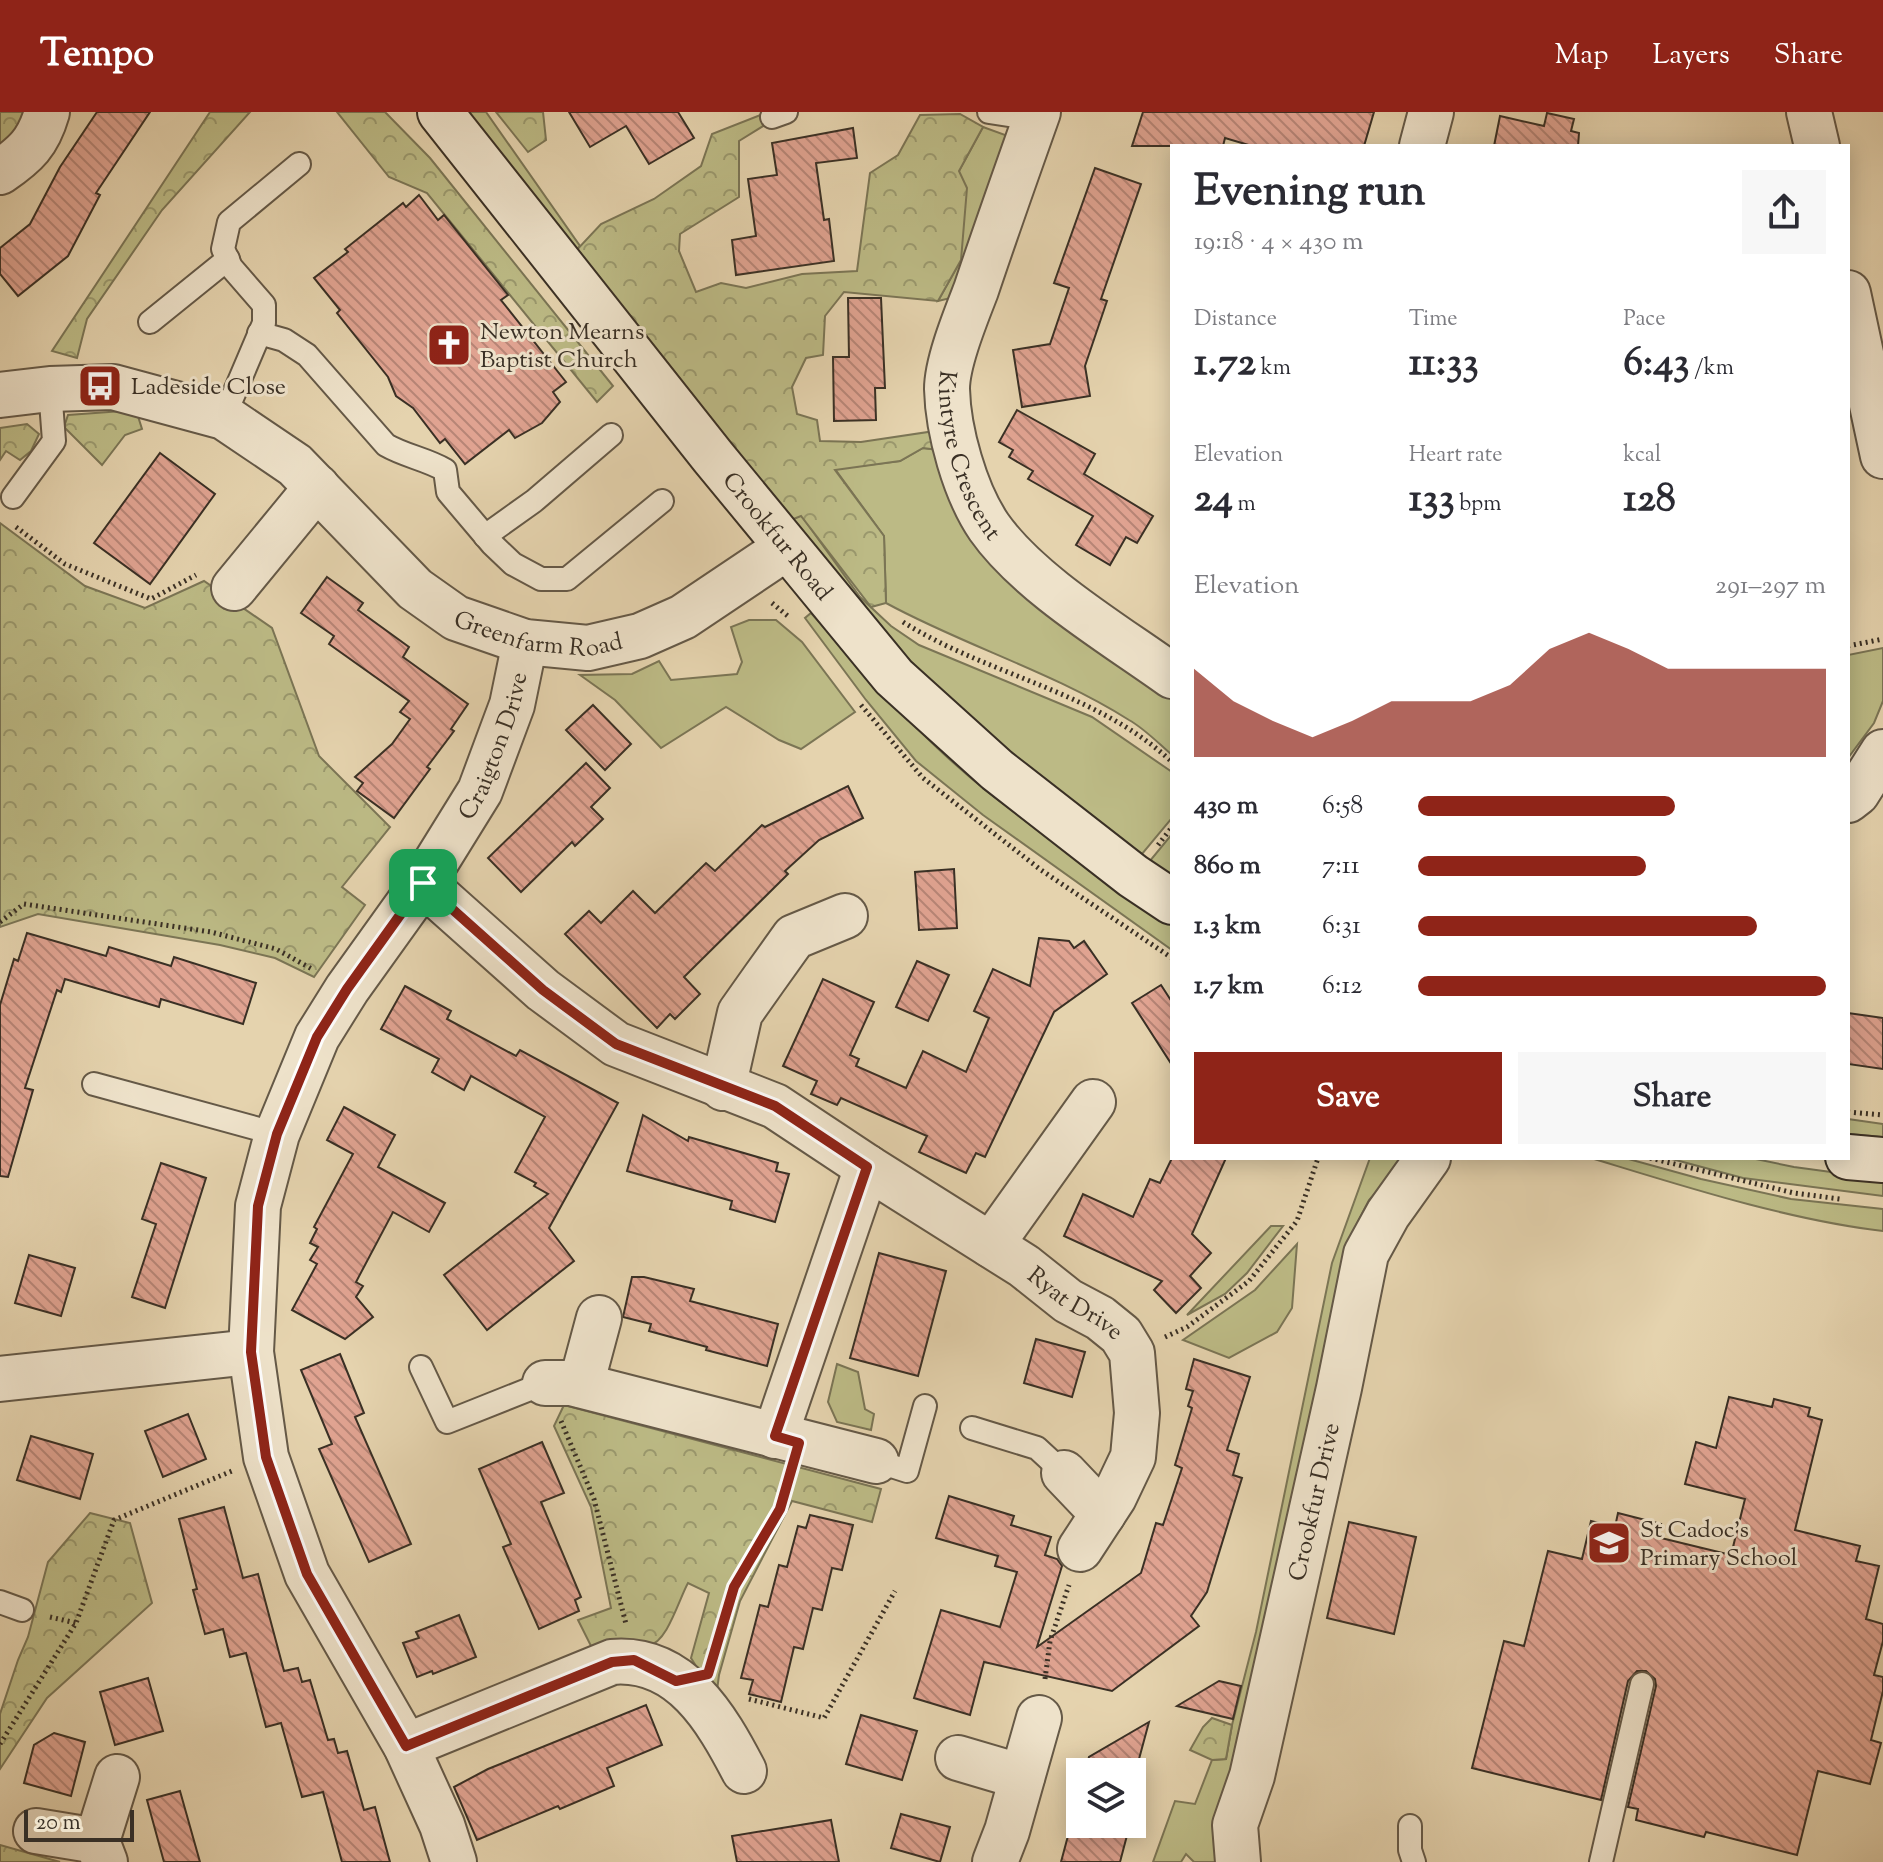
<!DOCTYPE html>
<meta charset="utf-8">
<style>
body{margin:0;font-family:"Sorts Mill Goudy",serif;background:#f7f7f7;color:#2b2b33;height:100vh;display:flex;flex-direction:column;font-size:30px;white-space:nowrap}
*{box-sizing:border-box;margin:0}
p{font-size:26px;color:#7c7c81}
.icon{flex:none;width:44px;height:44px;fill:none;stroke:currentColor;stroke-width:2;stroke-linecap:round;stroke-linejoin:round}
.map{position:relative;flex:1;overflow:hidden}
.side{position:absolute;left:1170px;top:32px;width:680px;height:1016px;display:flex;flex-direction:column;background:#fff;border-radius:0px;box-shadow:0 4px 20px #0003}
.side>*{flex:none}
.buttons{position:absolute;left:1066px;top:1646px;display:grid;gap:16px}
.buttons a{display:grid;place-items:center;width:80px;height:80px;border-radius:0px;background:#fff;box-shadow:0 4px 20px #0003;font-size:40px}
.scale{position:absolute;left:24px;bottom:20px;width:110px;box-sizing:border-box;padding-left:8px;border:4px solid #3a3025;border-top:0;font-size:22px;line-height:28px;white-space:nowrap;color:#3a3025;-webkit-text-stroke:6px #eee2ca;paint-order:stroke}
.pin{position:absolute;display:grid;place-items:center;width:68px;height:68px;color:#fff;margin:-34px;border-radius:16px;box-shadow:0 4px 12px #0006}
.round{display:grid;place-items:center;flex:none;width:84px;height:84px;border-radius:0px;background:#f7f7f7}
.summary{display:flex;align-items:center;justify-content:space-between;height:136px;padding:0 24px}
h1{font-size:44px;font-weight:700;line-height:60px}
.metrics{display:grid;grid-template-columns:repeat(3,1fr);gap:12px;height:136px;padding:8px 24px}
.metrics div{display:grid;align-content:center}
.metrics b{font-size:40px;font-weight:700}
.metrics small{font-size:22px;font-weight:400}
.metrics p{font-size:22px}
.chart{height:224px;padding:16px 24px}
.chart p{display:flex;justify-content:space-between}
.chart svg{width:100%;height:144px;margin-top:8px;fill:#8f2418;opacity:.7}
.primary-button{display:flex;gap:16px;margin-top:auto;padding:16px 24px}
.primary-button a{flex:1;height:92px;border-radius:0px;background:#8f2418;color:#fff;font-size:32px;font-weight:700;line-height:92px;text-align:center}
.primary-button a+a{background:#f7f7f7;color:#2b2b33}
ul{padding:0 24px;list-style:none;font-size:26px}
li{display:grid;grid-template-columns:128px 96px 1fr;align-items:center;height:60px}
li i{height:20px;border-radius:10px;background:#8f2418}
header{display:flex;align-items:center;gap:48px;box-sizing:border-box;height:112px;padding:0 40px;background:#8f2418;color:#fff}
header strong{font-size:38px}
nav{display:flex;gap:44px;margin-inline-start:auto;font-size:28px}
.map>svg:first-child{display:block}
.grass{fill:#bcba85;stroke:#7b7555;stroke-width:2}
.forest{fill:url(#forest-crowns);stroke:#7b7555;stroke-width:2}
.building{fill:url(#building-back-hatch);stroke:#3a3025;stroke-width:2}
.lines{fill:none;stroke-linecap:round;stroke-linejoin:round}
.lane-casing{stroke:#655947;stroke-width:26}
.street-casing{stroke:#655947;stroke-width:48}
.secondary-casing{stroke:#3a3025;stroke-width:48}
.path{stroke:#3a3025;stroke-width:5;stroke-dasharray:2 4;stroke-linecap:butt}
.lane{stroke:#eee2ca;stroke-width:22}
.street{stroke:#eee2ca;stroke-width:44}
.secondary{stroke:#eee2ca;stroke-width:44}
.route-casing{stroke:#fff;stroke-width:16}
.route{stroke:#8f2418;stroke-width:10}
.labels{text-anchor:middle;stroke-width:6;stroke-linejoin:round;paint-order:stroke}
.poi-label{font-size:24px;fill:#3a3025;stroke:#eee2ca;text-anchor:start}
.street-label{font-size:24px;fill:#3a3025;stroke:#eee2ca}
</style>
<header>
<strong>Tempo</strong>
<nav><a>Map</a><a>Layers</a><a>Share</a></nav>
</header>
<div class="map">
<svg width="1883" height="1750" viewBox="0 0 1883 1750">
<defs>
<pattern id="forest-crowns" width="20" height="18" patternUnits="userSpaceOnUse" patternTransform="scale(2)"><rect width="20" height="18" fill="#bcba85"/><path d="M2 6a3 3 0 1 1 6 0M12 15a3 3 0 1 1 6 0" fill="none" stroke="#9a986d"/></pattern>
<pattern id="building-back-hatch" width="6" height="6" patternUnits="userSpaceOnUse" patternTransform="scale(2)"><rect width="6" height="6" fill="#e0a391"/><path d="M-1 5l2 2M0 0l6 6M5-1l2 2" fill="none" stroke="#b78576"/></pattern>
</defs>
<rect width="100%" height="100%" fill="#e5d3ae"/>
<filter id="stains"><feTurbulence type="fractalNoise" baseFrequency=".0025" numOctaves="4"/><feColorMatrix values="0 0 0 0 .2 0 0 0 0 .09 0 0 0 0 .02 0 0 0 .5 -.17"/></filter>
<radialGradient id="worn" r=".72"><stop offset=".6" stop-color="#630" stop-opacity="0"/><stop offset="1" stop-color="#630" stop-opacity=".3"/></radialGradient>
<g class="grass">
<polygon points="465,0 486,0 580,134 573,142"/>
<polygon points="983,15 1008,24 955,185 938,189 961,148 959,59"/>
<path d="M923,336L939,338L1011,470L1172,587V643C1158,631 1145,617 1129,608C1053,560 965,534 886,491L884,424L835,357L900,349Z"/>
<path d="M801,403L860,485L891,514L919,533L1092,605L1172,660V706L1142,742C1112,726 1085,703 1058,682C957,604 868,511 791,408Z"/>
<path d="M811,501C867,563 922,628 988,680C1047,727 1110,770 1172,812V838L983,703L916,649L866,588L805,506Z"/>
<polygon points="749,508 776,508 802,530 855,600 801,637 779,628 726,595 661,636 615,588 580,563 632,562 659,549 671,568 737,562 742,550 731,515"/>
<polygon points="1883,536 1883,589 1874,611 1848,646 1848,543"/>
<polygon points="1172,722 1172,765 1149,750"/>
<polygon points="1848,1007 1883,1012 1883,1025 1848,1022"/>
<polygon points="1370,1046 1407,1046 1369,1088 1347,1131 1223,1750 1194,1750 1186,1742 1181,1750 1153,1750 1175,1689 1195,1692 1212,1648 1226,1647 1232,1613 1256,1520 1332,1151"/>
<path d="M1591,1046H1625L1701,1067L1791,1087L1883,1097V1119C1788,1108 1683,1074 1591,1046Z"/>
<polygon points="1668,1046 1751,1046 1794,1055 1883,1067 1883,1084 1743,1066"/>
<polygon points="1271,1114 1283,1114 1247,1161 1225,1182 1187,1203"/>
<polygon points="1297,1132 1292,1196 1277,1220 1229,1246 1183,1228 1255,1178"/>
<polygon points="837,1252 858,1260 865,1297 874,1302 871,1318 837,1310 828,1290"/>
</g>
<g class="forest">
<polygon points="0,0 28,0 0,47"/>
<polygon points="210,0 250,0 162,98 87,207 77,246 52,239"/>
<polygon points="337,0 385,0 430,46 613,274 597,290 427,81 389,65"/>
<polygon points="496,0 543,0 546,28 528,40"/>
<polygon points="768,0 768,11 739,29 739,85 680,122 679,139 696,180 721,171 746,176 802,162 857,159 870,61 898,43 920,3 960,2 983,15 959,59 967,76 961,148 938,189 844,180 825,204 823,243 806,246 792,275 797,302 817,308 820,329 861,330 935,319 939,338 923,336 900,349 835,358 884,424 886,491 871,495 801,404 791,408 662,244 572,143 601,112 654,87 701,54 712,22"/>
<polygon points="136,298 142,317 125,323 102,353 64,315 68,303"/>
<polygon points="27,312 39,322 31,339 20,348 6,339 0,348 0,316"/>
<polygon points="0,411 85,474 145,496 204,469 272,516 319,644 390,715 342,775 365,793 314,865 275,846 220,833 38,802 0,815"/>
<path d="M564,1293L881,1377L872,1410L792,1389L740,1489L719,1563L716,1586L691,1546L709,1481L688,1471C679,1487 667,1531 649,1533C630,1536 611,1531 591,1534L578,1508L611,1496L591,1395L554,1314Z"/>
<polygon points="90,1401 130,1411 152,1491 47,1586 0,1657 0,1602 18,1548 28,1525 48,1450"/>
<polygon points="1212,1606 1232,1613 1226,1647 1212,1648 1190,1638 1203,1615"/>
<polygon points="0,1733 60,1750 0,1750"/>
</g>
<g class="building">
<polygon points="97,0 150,0 96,81 100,83 68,144 18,184 0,162 0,136 30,112 60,55"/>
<polygon points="569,0 678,0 694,26 649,52 626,14 590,35"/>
<polygon points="1143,0 1374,0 1364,34 1252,34 1225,26 1223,34 1132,34"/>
<polygon points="1547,1 1574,7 1571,19 1579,21 1578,34 1494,34 1500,4 1544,14"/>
<polygon points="853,16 857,46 816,51 824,108 829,107 834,149 736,163 732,128 756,124 748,67 777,63 772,31"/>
<polygon points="1095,56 1141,72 1101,187 1107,189 1085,254 1090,284 1022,295 1013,238 1050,232 1069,176 1054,171"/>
<polygon points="419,83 438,108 444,103 508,183 501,188 566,270 553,280 560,290 542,311 515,326 509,318 465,352 445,327 440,331 413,296 396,284 388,265 337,201 340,198 314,166 348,140 345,137 403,91 406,95"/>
<polygon points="848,186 881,186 885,276 875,276 876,308 834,309 833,245 849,245"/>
<polygon points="1017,298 1095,342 1084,362 1153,404 1137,431 1126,425 1110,453 1076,433 1093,404 1028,367 1033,359 1009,345 1013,338 999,330"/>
<polygon points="160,341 215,382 150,472 94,431"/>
<polygon points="327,465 363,491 358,498 409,535 403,545 468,592 451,617 454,619 427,655 430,657 394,706 357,679 363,671 355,665 392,632 410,607 400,600 409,589 329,532 334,524 301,501"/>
<polygon points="593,593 631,632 605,658 566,618"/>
<polygon points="586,651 610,676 591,695 603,707 575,734 572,730 521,780 488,746"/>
<polygon points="848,674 863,706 819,728 785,759 788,762 684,865 700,882 675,907 670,902 657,916 565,822 589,799 601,811 633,779 655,801 706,751 715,759 762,713 765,715"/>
<polygon points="954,757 957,816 919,818 915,760"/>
<polygon points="27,821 106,844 109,835 171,854 174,845 256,871 243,912 161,887 159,895 65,867 61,880 57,878 25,976 33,978 8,1065 0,1064 0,893 14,847 18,849"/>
<polygon points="1039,826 1069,829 1074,836 1084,829 1107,862 1054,900 985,1045 976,1041 966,1061 919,1040 927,1024 841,986 837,993 811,982 817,969 783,954 823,867 874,890 850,943 859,947 856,954 906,976 923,939 966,960 989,906 974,899 993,857 1030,874"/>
<polygon points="917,849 949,863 928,909 896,895"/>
<polygon points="1161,873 1172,890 1172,953 1132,891"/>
<polygon points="405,874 451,899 447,907 516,944 520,938 618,991 549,1116 574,1149 487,1218 444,1163 548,1082 534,1074 536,1071 515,1060 545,1005 471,964 464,978 432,960 439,947 381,917"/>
<polygon points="1848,901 1883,906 1883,957 1848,952"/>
<polygon points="344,995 395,1023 378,1055 445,1091 429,1120 393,1100 356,1170 363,1174 356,1185 373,1205 345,1227 292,1198 317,1152 310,1148 318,1135 310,1131 317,1117 314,1115 353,1042 327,1028"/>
<polygon points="643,1003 688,1029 689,1025 778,1051 776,1059 789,1062 775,1110 730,1097 732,1089 627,1059"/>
<polygon points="1172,1046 1226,1046 1192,1122 1211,1141 1190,1164 1201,1176 1176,1201 1154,1178 1162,1169 1064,1124 1083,1082 1133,1105 1150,1067 1160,1071"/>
<polygon points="161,1051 206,1066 165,1196 132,1185 156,1112 142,1107"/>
<polygon points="879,1141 946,1159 918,1264 850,1246"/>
<polygon points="29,1143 75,1156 61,1204 15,1191"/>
<polygon points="632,1165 644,1165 694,1177 690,1189 778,1212 767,1254 706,1238 707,1235 649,1219 651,1212 623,1205"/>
<polygon points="1036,1227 1085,1240 1072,1285 1024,1271"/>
<polygon points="340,1242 364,1301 355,1305 411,1432 369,1450 319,1337 332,1332 301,1258"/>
<polygon points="1194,1247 1250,1265 1227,1338 1239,1342 1233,1363 1242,1366 1207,1480 1191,1504 1199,1514 1112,1579 984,1550 970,1603 914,1586 941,1498 1000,1515 1017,1460 995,1454 998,1444 936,1426 949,1384 1014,1404 1011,1413 1051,1425 1045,1443 1057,1447 1062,1454 1037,1535 1141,1461 1156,1411 1163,1413 1182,1356 1175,1353 1192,1296 1188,1294 1193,1279 1186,1277"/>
<polygon points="1729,1285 1772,1295 1774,1287 1810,1296 1808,1304 1822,1308 1795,1418 1860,1434 1856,1449 1879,1454 1866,1507 1883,1512 1883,1529 1874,1563 1883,1565 1883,1579 1871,1628 1881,1631 1870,1672 1818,1659 1797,1743 1706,1720 1704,1725 1636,1708 1638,1697 1628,1695 1656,1574 1655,1567 1646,1559 1637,1559 1628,1569 1601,1688 1472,1656 1504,1529 1524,1534 1548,1439 1582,1447 1591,1409 1615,1415 1618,1401 1661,1412 1657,1425 1731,1443 1745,1387 1685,1372 1696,1330 1716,1336"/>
<polygon points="188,1302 206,1347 163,1365 145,1319"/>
<polygon points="31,1324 93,1342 80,1387 17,1368"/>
<polygon points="542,1330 564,1381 541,1390 581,1485 575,1488 579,1499 539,1517 503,1435 511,1432 479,1357"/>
<polygon points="224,1395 243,1466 258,1462 284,1559 298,1556 302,1570 310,1568 328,1628 334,1627 338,1641 347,1639 364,1698 375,1695 390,1750 342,1750 323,1680 302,1685 281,1611 266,1615 246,1541 230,1545 223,1517 205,1522 193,1478 197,1477 179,1407"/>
<polygon points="810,1403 853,1413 842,1458 832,1456 822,1498 813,1496 803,1537 794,1535 781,1590 749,1582 753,1568 741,1566 760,1493 768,1495 779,1453 787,1455 798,1414 806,1416"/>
<polygon points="1349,1410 1416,1425 1394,1522 1327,1506"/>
<polygon points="459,1503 476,1545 433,1562 432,1559 417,1565 403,1531 419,1526 416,1520"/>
<polygon points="148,1566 163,1619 115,1633 100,1580"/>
<polygon points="1219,1569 1241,1574 1233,1607 1177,1594"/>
<polygon points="646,1593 662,1633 607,1656 614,1674 560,1697 558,1694 477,1728 454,1675 488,1657"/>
<polygon points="861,1603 917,1619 902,1668 846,1652"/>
<polygon points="1149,1610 1132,1673 1132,1660 1085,1660 1089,1645"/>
<polygon points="54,1621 85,1630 71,1684 24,1671 34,1633"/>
<polygon points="180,1679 200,1750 164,1750 147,1688"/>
<polygon points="1080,1679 1080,1712 1130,1712 1120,1750 1061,1750"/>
<polygon points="901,1702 950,1715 940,1750 891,1736"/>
<polygon points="831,1708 839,1750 737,1750 732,1724"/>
</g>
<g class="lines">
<g class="lane-casing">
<g id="lane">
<polyline points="989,0 1035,7"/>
<polyline points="772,5 786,0"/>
<polyline points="150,210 228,147"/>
<path d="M259,221L284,228L307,243L386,333C405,344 426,347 445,358L448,380L492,432L513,452L541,467H567L662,389"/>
<polyline points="224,305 264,211 264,193 231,155 223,137 229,110 299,52"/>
<polyline points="13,385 54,329 50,277"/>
<polyline points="485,424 534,389 611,323"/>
<polyline points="94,972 277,1022"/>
<polyline points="421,1255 447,1310 545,1271"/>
<polyline points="972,1316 1037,1336 1064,1361"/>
<polyline points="876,1349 907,1359 925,1294"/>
<polyline points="0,1490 22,1498"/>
<polyline points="1410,1714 1410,1738 1414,1750"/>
<polyline points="1601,1750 1642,1572"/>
</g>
</g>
<g class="street-casing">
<g id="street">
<path id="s1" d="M1038,0C1017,59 996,118 976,178C966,204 947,250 947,277C948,319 965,380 989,415C1029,472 1115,523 1172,564"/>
<polyline points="1809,0 1817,34"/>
<polyline points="1422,34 1431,0"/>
<path d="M0,60C26,42 38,31 47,0"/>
<polyline points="1848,181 1883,344"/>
<path id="s2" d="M0,283L50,277L113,275L224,305L295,353L415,477L456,506L525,530L588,536L640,524L683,505L786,436"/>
<polyline points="234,476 317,375"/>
<polyline points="1848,688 1857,681 1883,640"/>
<path id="s3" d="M423,771L543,878L616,932L775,994L867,1055L1024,1154L1068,1189L1100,1206L1121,1223L1132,1241L1137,1301L1133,1345L1114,1385L1080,1437"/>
<polyline points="723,976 740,901 764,867 794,825 845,804"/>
<polyline points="991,1133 1093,990"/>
<polyline points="0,1267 251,1240"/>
<polyline points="545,1271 571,1271 876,1349"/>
<polyline points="581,1273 599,1206"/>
<polyline points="775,1324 867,1055"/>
<polyline points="1064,1361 1103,1402"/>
<path d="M406,1634L612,1550C681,1544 717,1607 744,1659"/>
<polyline points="958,1646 1022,1665"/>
<polyline points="36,1719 97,1729 105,1750"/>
<polyline points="97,1729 117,1665"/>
<path id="s4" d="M454,1750L442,1713L406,1634L307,1462L266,1345L251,1240L258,1094L277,1022L317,925L347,877L423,771L480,679L512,593L525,530"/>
<polyline points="995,1750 1007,1719 1039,1606"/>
<path id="s5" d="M1238,1750L1235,1713L1252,1664L1339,1276L1366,1142L1388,1102L1428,1046"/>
</g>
</g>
<g class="secondary-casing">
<g id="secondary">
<path id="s6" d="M440,0L713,345L894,565L997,658L1133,764L1172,790"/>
<polyline points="1848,1045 1883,1048"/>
</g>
</g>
<g class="path">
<polyline points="16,415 65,452 151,487 196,463"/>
<polyline points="772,491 789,505"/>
<path d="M903,510C989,564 1096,579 1172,650"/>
<polyline points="1848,534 1883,527"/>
<polyline points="861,593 923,666 1041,758 1172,846"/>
<polyline points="1158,733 1172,715"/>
<polyline points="0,810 24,792 211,820 276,837 312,857"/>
<polyline points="1848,1000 1883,1003"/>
<polyline points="1650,1046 1794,1081 1840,1087"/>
<polyline points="1165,1225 1187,1215 1249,1169 1297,1109 1318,1046"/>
<polyline points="561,1309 594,1387 626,1512"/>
<polyline points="50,1505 76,1511"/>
<polyline points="713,1546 734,1475 780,1397 789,1365"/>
<polyline points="1045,1567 1050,1529 1069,1473"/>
<polyline points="749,1587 824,1606 895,1479"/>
<polyline points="0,1632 76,1511 114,1408 232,1359"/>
</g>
<use href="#lane" class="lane"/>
<use href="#street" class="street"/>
<use href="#secondary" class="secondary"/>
</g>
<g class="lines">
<g class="route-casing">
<polygon id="route" points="423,771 543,878 616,932 775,994 867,1055 775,1324 799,1331 780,1397 734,1475 708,1562 676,1569 634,1548 612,1550 406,1634 307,1462 266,1345 251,1240 258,1094 277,1022 317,925 347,877"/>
</g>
<use href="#route" class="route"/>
</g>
<defs>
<g id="church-square" transform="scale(2.3)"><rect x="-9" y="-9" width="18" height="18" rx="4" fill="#8f2418" stroke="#eee2ca"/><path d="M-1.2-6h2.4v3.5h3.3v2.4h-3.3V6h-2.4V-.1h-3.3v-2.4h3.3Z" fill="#fff"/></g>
<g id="bus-square" transform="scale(2.3)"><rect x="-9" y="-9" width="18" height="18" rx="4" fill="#8f2418" stroke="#eee2ca"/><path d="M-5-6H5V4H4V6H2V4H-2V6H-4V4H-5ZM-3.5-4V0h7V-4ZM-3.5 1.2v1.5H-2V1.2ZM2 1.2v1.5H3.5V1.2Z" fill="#fff"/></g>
<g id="school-square" transform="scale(2.3)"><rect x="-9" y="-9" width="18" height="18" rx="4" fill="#8f2418" stroke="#eee2ca"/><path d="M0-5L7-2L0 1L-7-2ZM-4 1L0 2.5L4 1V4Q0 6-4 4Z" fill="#fff"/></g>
</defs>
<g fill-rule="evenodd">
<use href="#church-square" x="449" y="233"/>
<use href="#bus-square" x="100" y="274"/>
<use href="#school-square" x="1609" y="1431"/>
</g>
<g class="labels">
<g class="poi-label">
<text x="480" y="227">Newton Mearns<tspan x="480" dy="28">Baptist Church</tspan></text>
<text x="131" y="282">Ladeside Close</text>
<text x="1640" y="1425">St Cadoc's<tspan x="1640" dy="28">Primary School</tspan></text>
</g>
<g class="street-label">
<text dy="8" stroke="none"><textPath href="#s1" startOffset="362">Kintyre Crescent</textPath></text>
<text dy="8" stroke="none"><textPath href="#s6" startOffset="542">Crookfur Road</textPath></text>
<text dy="8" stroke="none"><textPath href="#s2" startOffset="622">Greenfarm Road</textPath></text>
<text dy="8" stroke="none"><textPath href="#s4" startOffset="1222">Craigton Drive</textPath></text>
<text dy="8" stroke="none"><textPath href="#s3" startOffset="782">Ryat Drive</textPath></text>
<text dy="8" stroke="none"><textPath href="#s5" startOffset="370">Crookfur Drive</textPath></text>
</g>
</g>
<rect width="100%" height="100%" filter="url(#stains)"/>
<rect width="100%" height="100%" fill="url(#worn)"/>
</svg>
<div class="buttons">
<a><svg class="icon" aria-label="layers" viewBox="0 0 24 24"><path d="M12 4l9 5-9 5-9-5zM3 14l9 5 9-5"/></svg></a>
</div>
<div class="scale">20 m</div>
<div class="pin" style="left:423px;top:771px;background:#1e9e55"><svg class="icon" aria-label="arrive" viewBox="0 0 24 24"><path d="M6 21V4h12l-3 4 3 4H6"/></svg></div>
<section class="side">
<div class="summary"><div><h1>Evening run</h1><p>19:18 · 4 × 430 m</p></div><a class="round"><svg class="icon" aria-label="share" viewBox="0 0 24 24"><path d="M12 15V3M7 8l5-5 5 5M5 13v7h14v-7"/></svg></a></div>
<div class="metrics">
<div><p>Distance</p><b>1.72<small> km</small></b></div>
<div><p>Time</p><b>11:33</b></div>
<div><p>Pace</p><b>6:43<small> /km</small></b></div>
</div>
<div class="metrics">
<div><p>Elevation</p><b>24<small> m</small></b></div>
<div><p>Heart rate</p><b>133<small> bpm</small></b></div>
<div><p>kcal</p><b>128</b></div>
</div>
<div class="chart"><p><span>Elevation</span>291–297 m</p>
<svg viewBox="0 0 160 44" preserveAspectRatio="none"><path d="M0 44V17L10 27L20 33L30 38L40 33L50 27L60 27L70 27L80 22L90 11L100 6L110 11L120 17L130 17L140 17L150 17L160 17V44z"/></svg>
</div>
<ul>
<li><b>430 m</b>6:58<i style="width:63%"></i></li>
<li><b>860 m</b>7:11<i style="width:56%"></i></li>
<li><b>1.3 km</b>6:31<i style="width:83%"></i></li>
<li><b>1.7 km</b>6:12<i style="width:100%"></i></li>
</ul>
<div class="primary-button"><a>Save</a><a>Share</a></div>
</section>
</div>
